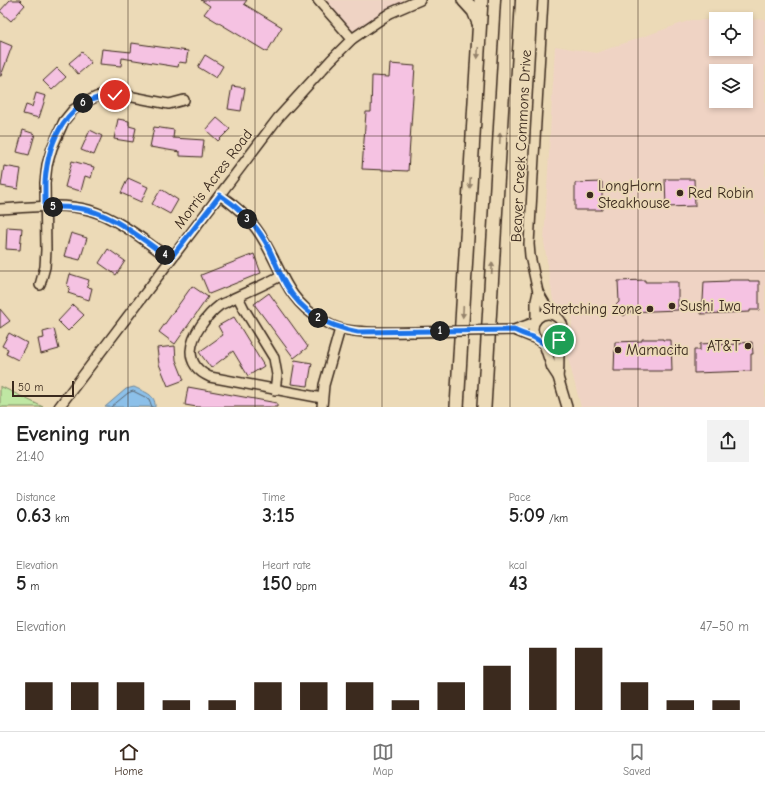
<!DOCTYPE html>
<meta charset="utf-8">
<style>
body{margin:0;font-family:"Comic Neue",sans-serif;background:#f2f2f2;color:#222;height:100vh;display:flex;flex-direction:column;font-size:15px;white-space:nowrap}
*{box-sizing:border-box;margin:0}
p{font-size:13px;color:#767676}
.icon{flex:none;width:22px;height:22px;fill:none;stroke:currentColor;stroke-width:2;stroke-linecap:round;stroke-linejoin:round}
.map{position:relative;height:407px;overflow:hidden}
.drawer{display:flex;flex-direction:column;background:#fff;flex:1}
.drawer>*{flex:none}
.controls{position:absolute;left:709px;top:12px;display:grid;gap:8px}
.controls a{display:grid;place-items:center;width:44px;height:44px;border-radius:0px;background:#fff;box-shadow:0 2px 6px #0003;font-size:20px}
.scale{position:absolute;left:12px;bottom:10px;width:62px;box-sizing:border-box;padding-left:4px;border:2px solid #3b2a1e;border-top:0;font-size:11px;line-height:14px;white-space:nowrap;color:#3b2a1e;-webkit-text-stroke:3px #ecdab7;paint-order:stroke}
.pin{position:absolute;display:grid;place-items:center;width:34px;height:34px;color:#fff;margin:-17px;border:2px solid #fff;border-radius:50%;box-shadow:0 1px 4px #0007}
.km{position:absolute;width:20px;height:20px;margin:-10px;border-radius:50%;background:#222;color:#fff;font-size:11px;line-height:20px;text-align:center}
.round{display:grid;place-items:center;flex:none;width:42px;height:42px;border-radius:0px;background:#f2f2f2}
.head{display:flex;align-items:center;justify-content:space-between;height:68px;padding:0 16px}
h1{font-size:22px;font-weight:700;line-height:30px}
.figures{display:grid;grid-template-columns:repeat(3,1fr);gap:6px;height:68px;padding:4px 16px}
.figures div{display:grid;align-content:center}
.figures b{font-size:20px;font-weight:700}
.figures small{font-size:11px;font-weight:400}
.figures p{font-size:11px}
.chart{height:112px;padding:8px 16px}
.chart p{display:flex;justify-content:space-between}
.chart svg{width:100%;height:72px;margin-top:4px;stroke:#3b2a1e;stroke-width:6}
.dock{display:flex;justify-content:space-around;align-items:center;height:56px;border-top:1px solid #e0e0e0;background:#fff;font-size:11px;color:#767676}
.dock a{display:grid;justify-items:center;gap:2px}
.dock .selected{color:#3b2a1e}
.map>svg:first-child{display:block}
.built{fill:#efd3c4;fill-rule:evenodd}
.green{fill:#bfe7a3;stroke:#7d8860}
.water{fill:#8cc0e9;stroke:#6c8498}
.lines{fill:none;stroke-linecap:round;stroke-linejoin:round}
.shore{stroke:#5b666f;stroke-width:1}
.building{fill:#f5c2e2;stroke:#3b2a1e}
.minor-casing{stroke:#3b2a1e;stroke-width:12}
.highway-casing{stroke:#3b2a1e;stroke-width:16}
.minor{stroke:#ecdab7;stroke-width:9}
.highway{stroke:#ecdab7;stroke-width:13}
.minor-bridge-casing{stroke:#3b2a1e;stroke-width:12;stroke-linecap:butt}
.minor-bridge{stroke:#ecdab7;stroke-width:9}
.oneway{fill:#94826a}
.route-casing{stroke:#fff;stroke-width:8}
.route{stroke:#1a73e8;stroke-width:5}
.grid{fill:none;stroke:#3b2a1e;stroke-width:1;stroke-opacity:0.55}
.poi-dot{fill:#3b2a1e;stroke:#ecdab7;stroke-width:1.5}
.labels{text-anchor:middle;stroke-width:3.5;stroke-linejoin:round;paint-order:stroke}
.street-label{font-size:15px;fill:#3b2a1e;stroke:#ecdab7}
.poi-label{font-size:15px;fill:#3b2a1e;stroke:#ecdab7;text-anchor:start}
</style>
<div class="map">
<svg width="765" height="407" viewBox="0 0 765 407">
<rect width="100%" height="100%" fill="#ecdab7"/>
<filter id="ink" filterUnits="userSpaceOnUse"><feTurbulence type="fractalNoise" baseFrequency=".025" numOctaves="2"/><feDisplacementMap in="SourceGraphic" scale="8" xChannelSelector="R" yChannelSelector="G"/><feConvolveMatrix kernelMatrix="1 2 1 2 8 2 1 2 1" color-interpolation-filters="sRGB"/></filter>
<g filter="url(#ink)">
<g class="built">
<polygon points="318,0 418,0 352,39"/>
<path d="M765,19V407H581L568,358L571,349L572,314L553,300L544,242L555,46L596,53L691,20H716V49H746V20ZM716,71H746V101H716Z"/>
</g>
<polygon class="green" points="0,386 43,407 0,407"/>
<path class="water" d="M134,387C144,392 156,394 155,407H105L126,389Z"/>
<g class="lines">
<polyline class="shore" points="111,407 128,393 133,391 149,399 152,407"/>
</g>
<g class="building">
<polygon points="10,0 20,0 25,5 11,21 0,11"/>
<polygon points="201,0 247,0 244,4 282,27 267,52 204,14 210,6"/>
<polygon points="0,41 12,46 1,76 0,76"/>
<polygon points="132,43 188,51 186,63 179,62 178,67 122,58 121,66 100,64 102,49 131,52"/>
<polygon points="82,52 91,63 78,74 69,63"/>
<polygon points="205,55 223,66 216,78 198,67"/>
<polygon points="390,64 415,66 408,171 362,169 366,112 371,112 372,76 389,77"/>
<polygon points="57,68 66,77 52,90 43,81"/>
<polygon points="232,86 245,88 241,111 228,109"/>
<polygon points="36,93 46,96 39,118 23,114 26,105 32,107"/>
<polygon points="217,118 230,129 218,141 206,130"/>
<polygon points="118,119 129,121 129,126 136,128 133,142 114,139"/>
<polygon points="154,127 174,130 173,138 204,140 202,157 180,156 180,152 150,147"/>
<polygon points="23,130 35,134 29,155 17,152"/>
<polygon points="90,130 102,136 94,155 81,150"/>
<polygon points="72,161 94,167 91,178 85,176 81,191 65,187"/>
<polygon points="4,166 21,169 18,189 1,186"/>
<polygon points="128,178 148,187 141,202 121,193"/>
<polygon points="665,179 694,179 695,206 666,207"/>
<polygon points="602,182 602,210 575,210 575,183"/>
<polygon points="161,189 178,200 170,214 152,204"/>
<polygon points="7,227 22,228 20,250 6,249"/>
<polygon points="71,233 87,238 80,260 64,256"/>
<polygon points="108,249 125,261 116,275 99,263"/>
<polygon points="254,254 261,273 209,294 201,275"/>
<polygon points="70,274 89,280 87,287 92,288 89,300 68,293 70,287 67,286"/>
<polygon points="645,280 645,282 678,282 678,310 628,312 624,316 614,307 619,302 618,281"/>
<polygon points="729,280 749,280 749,281 759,281 759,310 750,310 750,312 701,314 701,301 703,301 704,282 729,281"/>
<polygon points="192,286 208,297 175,344 159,332"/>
<polygon points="269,293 308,347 294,358 254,304"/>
<polygon points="73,305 84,315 68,331 58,321"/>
<polygon points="0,309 10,321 0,328"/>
<polygon points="234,317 264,366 248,376 233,351 211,368 199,352 223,335 218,326"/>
<polygon points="54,329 59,349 41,354 38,339 44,338 43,332"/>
<polygon points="9,333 27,343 18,360 6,354 8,349 2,346"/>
<polygon points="642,339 663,339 663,340 671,340 672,371 614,371 615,342 642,341"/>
<polygon points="752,342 753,354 751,354 751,371 694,373 694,350 700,350 700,344 718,343 718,345 741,344 741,343"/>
<polygon points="175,346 176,360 184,380 168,386 159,364 157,348"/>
<polygon points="295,360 312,363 308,386 291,384"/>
<polygon points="188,387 277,403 277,407 197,407 185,405"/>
</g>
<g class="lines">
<g class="minor-casing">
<g id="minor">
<polyline points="318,0 352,39"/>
<polyline points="543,0 529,244 530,256 538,292 551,314"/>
<path d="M220,195C237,207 254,222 264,241C282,271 287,300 320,319C326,323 334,327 342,329C365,334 391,332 415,332"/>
<path d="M0,209C28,208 61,202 89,210C119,219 145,241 170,259"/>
<path d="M282,275C266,284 250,291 234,298C230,301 224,303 220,305C207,315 192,334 191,351C191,364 199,372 210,377L322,398"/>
<polyline points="40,285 45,267 46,250 45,183 47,165 52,148 64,121 73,110 82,104 96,97 105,95 128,96 169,104 184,100"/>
<polyline points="238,297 244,309 274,358 277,375 275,390"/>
<circle cx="548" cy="329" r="15"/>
<polyline points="536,320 536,301 538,292"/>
<polyline points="514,330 536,339"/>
<polyline points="514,330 533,323"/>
<polyline points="544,344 552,368 558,377 567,407"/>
<path d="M558,377C560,364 558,352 559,340"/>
<polyline points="59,407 278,118 331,60 352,39 390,13 420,0"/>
<polyline points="322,407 324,385 340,329"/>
</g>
</g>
<g class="highway-casing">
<g id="highway">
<polyline points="464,0 474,11 479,23"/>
<polyline points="457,407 481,0"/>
<polyline points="484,407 508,0"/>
</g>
</g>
<use href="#minor" class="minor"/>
<use href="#highway" class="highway"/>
<g class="minor-bridge-casing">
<polyline id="minor-bridge" points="415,332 514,330"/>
</g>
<use href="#minor-bridge" class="minor-bridge"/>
</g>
<defs><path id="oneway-solid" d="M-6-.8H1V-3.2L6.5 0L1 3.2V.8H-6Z"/></defs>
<g class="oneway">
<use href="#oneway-solid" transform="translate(478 53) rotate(93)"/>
<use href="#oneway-solid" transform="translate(500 138) rotate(-87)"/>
<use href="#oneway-solid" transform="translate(470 183) rotate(93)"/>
<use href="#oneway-solid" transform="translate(492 268) rotate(-87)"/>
<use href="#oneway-solid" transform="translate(463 312) rotate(93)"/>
</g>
</g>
<g class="lines" filter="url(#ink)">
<g class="route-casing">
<path id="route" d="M115,95C67,97 48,140 45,182C45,190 45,199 45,207C60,207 74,206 88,210C118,218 145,241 170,259L220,195C238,207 254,222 265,241C273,255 278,271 286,285C302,313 327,326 358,332L514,330C520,333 526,335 533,337C543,342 546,350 559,340"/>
</g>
<use href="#route" class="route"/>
</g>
<path class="grid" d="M128,0V407M255,0V407M382,0V407M510,0V407M638,0V407M0,136H765M0,271H765"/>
<g class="poi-dot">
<circle cx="680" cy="193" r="4"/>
<circle cx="590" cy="195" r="4"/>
<circle cx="672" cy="306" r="4"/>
<circle cx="650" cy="309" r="4"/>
<circle cx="748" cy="346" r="4"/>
<circle cx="618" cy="350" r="4"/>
</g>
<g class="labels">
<g class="street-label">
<text transform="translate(521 146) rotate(-87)" y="5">Beaver Creek Commons Drive</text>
<text transform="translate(213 179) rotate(-53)" y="5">Morris Acres Road</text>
</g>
<g class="poi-label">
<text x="598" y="191">LongHorn<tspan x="598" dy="17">Steakhouse</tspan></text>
<text x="688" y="198">Red Robin</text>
<text x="680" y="311">Sushi Iwa</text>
<text x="642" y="314" text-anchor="end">Stretching zone</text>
<text x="740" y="351" text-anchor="end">AT&amp;T</text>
<text x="626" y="355">Mamacita</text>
</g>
</g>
</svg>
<div class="controls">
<a><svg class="icon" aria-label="locate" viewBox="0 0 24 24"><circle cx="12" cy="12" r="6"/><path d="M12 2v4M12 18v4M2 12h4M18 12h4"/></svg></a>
<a><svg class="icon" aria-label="layers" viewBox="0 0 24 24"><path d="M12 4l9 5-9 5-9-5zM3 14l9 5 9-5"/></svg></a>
</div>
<div class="scale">50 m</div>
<div class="pin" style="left:559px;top:340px;background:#1e9e55"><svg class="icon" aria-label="arrive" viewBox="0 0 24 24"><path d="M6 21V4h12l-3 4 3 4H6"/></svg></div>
<div class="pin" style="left:115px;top:95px;background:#d93025"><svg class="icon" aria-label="check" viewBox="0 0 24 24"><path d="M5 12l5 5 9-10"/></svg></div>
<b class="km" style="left:440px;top:331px">1</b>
<b class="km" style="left:318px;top:318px">2</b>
<b class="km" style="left:247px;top:219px">3</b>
<b class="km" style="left:165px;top:255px">4</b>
<b class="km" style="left:53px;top:207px">5</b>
<b class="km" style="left:83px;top:103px">6</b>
</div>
<section class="drawer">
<div class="head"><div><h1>Evening run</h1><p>21:40</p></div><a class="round"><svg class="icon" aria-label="share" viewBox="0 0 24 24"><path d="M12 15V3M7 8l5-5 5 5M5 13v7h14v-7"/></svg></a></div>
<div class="figures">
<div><p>Distance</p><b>0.63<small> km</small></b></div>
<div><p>Time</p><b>3:15</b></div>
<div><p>Pace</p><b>5:09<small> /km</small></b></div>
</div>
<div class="figures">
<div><p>Elevation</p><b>5<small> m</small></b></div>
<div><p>Heart rate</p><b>150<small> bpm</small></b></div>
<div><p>kcal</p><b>43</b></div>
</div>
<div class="chart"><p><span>Elevation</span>47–50 m</p>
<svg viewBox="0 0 160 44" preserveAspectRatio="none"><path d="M5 44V27M15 44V27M25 44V27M35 44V38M45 44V38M55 44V27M65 44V27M75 44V27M85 44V38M95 44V27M105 44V17M115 44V6M125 44V6M135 44V27M145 44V38M155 44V38"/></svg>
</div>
</section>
<nav class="dock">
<a class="selected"><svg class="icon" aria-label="home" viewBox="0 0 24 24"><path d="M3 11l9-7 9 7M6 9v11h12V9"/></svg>Home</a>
<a><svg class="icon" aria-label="map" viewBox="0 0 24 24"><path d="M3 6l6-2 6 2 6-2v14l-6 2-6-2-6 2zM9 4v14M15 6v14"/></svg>Map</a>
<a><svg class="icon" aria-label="saved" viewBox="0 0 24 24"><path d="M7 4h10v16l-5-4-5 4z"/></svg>Saved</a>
</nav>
